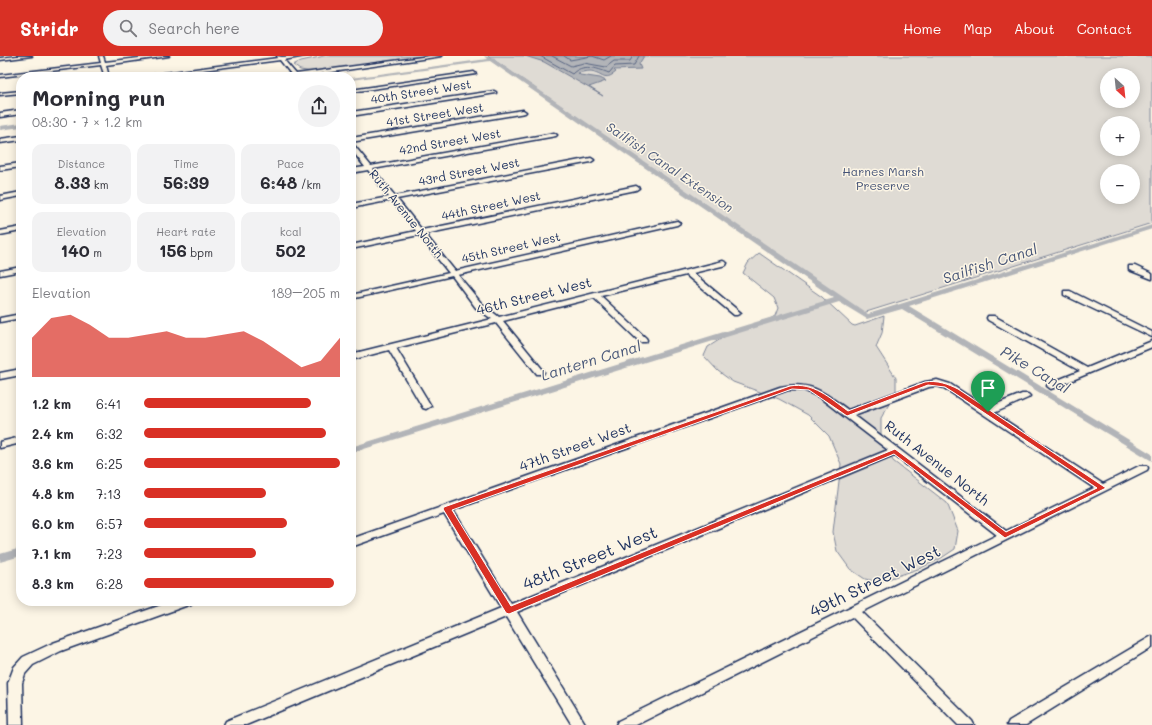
<!DOCTYPE html>
<meta charset="utf-8">
<style>
body{margin:0;font-family:Mali,sans-serif;background:#f2f2f3;color:#2b2b33;height:100vh;display:flex;flex-direction:column;font-size:15px;white-space:nowrap}
*{box-sizing:border-box;margin:0}
p{font-size:13px;color:#7c7c81}
.icon{flex:none;width:22px;height:22px;fill:none;stroke:currentColor;stroke-width:2;stroke-linecap:round;stroke-linejoin:round}
.map{position:relative;flex:1;overflow:hidden}
.details{position:absolute;left:16px;top:16px;width:340px;height:534px;display:flex;flex-direction:column;background:#fff;border-radius:16px;box-shadow:0 2px 10px #0003}
.details>*{flex:none}
.needle{width:26px;rotate:153deg}
.buttons{position:absolute;left:1100px;top:12px;display:grid;gap:8px}
.buttons a{display:grid;place-items:center;width:40px;height:40px;border-radius:50%;background:#fff;box-shadow:0 2px 10px #0003;font-size:20px}
.pin{position:absolute;display:grid;place-items:center;width:34px;height:34px;color:#fff;margin:-41px -17px;border-radius:50% 50% 50% 0;rotate:-45deg;box-shadow:0 0 4px #0007}
.pin .icon{rotate:45deg}
.round{display:grid;place-items:center;flex:none;width:42px;height:42px;border-radius:21px;background:#f2f2f3}
.head{display:flex;align-items:center;justify-content:space-between;height:68px;padding:0 16px}
h1{font-size:22px;font-weight:700;line-height:30px}
.metrics{display:grid;grid-template-columns:repeat(3,1fr);gap:6px;height:68px;padding:4px 16px}
.metrics div{display:grid;align-content:center;border-radius:10px;background:#f2f2f3;text-align:center}
.metrics b{font-size:17px;font-weight:700}
.metrics small{font-size:11px;font-weight:400}
.metrics p{font-size:11px}
.chart{height:112px;padding:8px 16px}
.chart p{display:flex;justify-content:space-between}
.chart svg{width:100%;height:72px;margin-top:4px;fill:#d93025;opacity:.7}
ul{padding:0 16px;list-style:none;font-size:13px}
li{display:grid;grid-template-columns:64px 48px 1fr;align-items:center;height:30px}
li i{height:10px;border-radius:5px;background:#d93025}
header{display:flex;align-items:center;gap:24px;box-sizing:border-box;height:56px;padding:0 20px;background:#d93025;color:#fff}
header strong{font-size:19px}
nav{display:flex;gap:22px;margin-inline-start:auto;font-size:14px}
.search{width:280px;height:36px;background:#f2f2f3;display:flex;align-items:center;gap:10px;box-sizing:border-box;padding:0 14px;border-radius:22px;color:#7c7c81;font-size:15px}
.map>svg:first-child{display:block}
.green{fill:#dfdbd4;stroke:#7d8599;fill-rule:evenodd}
.water{fill:#b2b4b8;stroke:#767f94}
.lines{fill:none;stroke-linecap:round;stroke-linejoin:round}
.shore{stroke:#576482;stroke-width:1}
.canal{fill:#b2b4b8;fill-rule:evenodd}
.minor-casing{stroke:#1b2f5e;stroke-width:3}
.minor{fill:#fcf5e5;fill-rule:evenodd}
.route{fill:#d93025;stroke:#fff;fill-rule:evenodd}
.labels{text-anchor:middle;stroke-width:3;stroke-linejoin:round;paint-order:stroke}
.far-street-label{font-size:12px;fill:#1b2f5e;stroke:#fcf5e5}
.far-park-label{font-size:12px;fill:#425176;stroke:#fcf5e5}
.far-water-label{font-size:13px;font-style:italic;fill:#485779;stroke:#fcf5e5}
.street-label{font-size:14px;fill:#1b2f5e;stroke:#fcf5e5}
.water-label{font-size:15px;font-style:italic;fill:#485779;stroke:#fcf5e5}
.near-street-label{font-size:17px;fill:#1b2f5e;stroke:#fcf5e5}
</style>
<header>
<strong>Stridr</strong>
<div class="search"><svg class="icon" aria-label="search" viewBox="0 0 24 24"><circle cx="10" cy="10" r="6"/><path d="M15 15l6 6"/></svg>Search here</div>
<nav><a>Home</a><a>Map</a><a>About</a><a>Contact</a></nav>
</header>
<div class="map">
<svg width="1152" height="669" viewBox="0 0 1152 669">
<rect width="100%" height="100%" fill="#fcf5e5"/>
<filter id="ink" filterUnits="userSpaceOnUse"><feTurbulence type="fractalNoise" baseFrequency=".025" numOctaves="2"/><feDisplacementMap in="SourceGraphic" scale="8" xChannelSelector="R" yChannelSelector="G"/><feConvolveMatrix kernelMatrix="1 2 1 2 8 2 1 2 1" color-interpolation-filters="sRGB"/></filter>
<g filter="url(#ink)">
<g class="green">
<polygon points="324,0 429,0 313,16 300,14 293,9 301,5"/>
<path d="M488,0H1152V167L863,257ZM1107,19H1133V45H1107ZM1107,67H1133V93H1107ZM1107,115H1133V141H1107Z"/>
<polygon points="759,197 822,241 852,269 855,270 884,260 882,277 876,291 896,322 896,336 881,362 881,380 893,405 947,447 958,475 955,493 940,503 921,512 879,526 865,523 850,513 837,495 833,476 841,408 829,380 808,359 779,343 733,326 718,315 704,300 708,291 727,279 768,264 775,260 778,252 774,242 743,217 748,207"/>
</g>
<path class="water" d="M525,0H644L639,8L641,13L614,14L616,16C604,26 603,17 591,15C587,15 582,16 578,17L580,19L600,22L606,25L589,31L603,40L544,6Z"/>
<g class="lines">
<g class="shore">
<path d="M540,0L572,18C583,7 596,12 609,17L615,10L634,9L639,0"/>
<polyline points="552,0 571,10 584,7 606,11 614,5 630,5 633,0"/>
<polyline points="564,0 570,4 592,0 604,4 611,0"/>
</g>
<g class="canal">
<polygon points="484,0 495,2 495,4 868,258 1152,169 1152,173 909,250 1152,398 1152,405 902,253 867,263 839,246 351,397 351,391 834,242 490,5 351,24 351,22 487,3"/>
<polygon points="21,67 21,71 0,74 0,70"/>
<polygon points="21,492 21,500 0,506 0,498"/>
</g>
<g class="minor-casing">
<g id="minor">
<polygon points="17,0 32,0 0,4 0,2"/>
<polygon points="99,0 103,0 105,6 156,0 169,0 106,9 109,21 105,21 101,9 0,21 0,19 101,7"/>
<polygon points="277,0 282,1 305,0 284,4 296,18 430,0 442,0 298,21 280,21 291,18 280,4 148,21 135,21 278,2"/>
<polygon points="474,16 476,18 351,36 351,34"/>
<polygon points="21,35 21,37 0,39 0,37"/>
<polygon points="494,35 496,36 496,37 351,60 351,56"/>
<polygon points="21,54 21,58 0,61 0,57"/>
<polygon points="523,54 526,56 525,57 351,86 351,82"/>
<polygon points="554,77 557,79 556,80 373,113 395,140 591,102 594,104 591,106 397,143 422,174 636,130 639,132 636,134 425,178 455,215 677,165 680,167 677,169 458,219 482,248 499,261 723,205 727,207 726,209 693,217 741,257 737,259 734,259 686,219 601,240 646,282 647,284 646,286 640,286 594,242 503,265 543,314 544,316 543,318 537,318 496,267 396,292 431,350 426,353 423,352 389,294 351,304 351,298 492,263 476,252 452,220 351,243 351,239 449,217 419,179 351,193 351,189 416,175 392,144 351,152 351,148 389,141 368,114 351,117 351,113 365,111 351,93 351,87 353,88 371,110"/>
<polygon points="21,80 21,84 0,87 0,83"/>
<polygon points="21,107 21,111 0,114 0,110"/>
<polygon points="21,136 21,140 0,144 0,140"/>
<polygon points="21,171 21,175 0,179 0,175"/>
<polygon points="1129,210 1135,210 1152,218 1152,223 1129,214"/>
<polygon points="21,211 21,215 0,219 0,215"/>
<polygon points="1064,235 1070,235 1152,276 1152,281 1064,239"/>
<polygon points="21,258 21,262 0,266 0,262"/>
<polygon points="988,260 994,260 1087,312 1152,285 1152,291 1051,333 1047,330 1048,328 1080,315 988,264 987,262"/>
<polygon points="21,313 21,319 0,323 0,317"/>
<path d="M937,324L950,328L987,352L1022,338H1028L1030,340L1028,342L994,357L1103,428L1139,410H1147L1148,412L1147,414L862,556L972,665L974,669H958L852,561L636,669H616L618,665L997,479L894,399L517,556L586,669H572L506,561L246,669H224L226,665L501,552L444,458L351,491V483L780,331C810,324 825,337 848,354L925,326ZM937,330L944,332L1094,432L1006,475L854,359L929,331ZM788,334H803L819,341L888,394L511,548L453,454Z"/>
<polygon points="21,381 21,387 0,392 0,386"/>
<polygon points="173,545 193,545 191,548 61,595 33,609 25,618 22,627 23,669 9,669 8,627 14,611 23,601 53,587"/>
<polygon points="1152,580 1152,591 1026,669 1007,669 1009,665"/>
</g>
</g>
<use href="#minor" class="minor"/>
</g>
</g>
<path class="route" d="M925,326C937,324 948,328 958,333L1106,432L1005,482L894,398L509,558L506,557L443,453L444,451L790,330C813,326 830,342 848,355ZM928,329L945,331L953,336L1097,432L1006,476L895,393L511,550L452,454L792,333L809,334L847,360Z"/>
<g class="labels">
<g class="far-street-label">
<text transform="translate(421 36) rotate(-9)" y="4">40th Street West</text>
<text transform="translate(435 59) rotate(-9)" y="4">41st Street West</text>
<text transform="translate(450 86) rotate(-10)" y="4">42nd Street West</text>
<text transform="translate(469 116) rotate(-11)" y="4">43rd Street West</text>
<text transform="translate(491 150) rotate(-12)" y="4">44th Street West</text>
<text transform="translate(406 158) rotate(51)" y="4">Ruth Avenue North</text>
<text transform="translate(511 192) rotate(-13)" y="4">45th Street West</text>
</g>
<g class="far-park-label">
<text x="883" y="120">Harnes Marsh<tspan x="883" dy="14">Preserve</tspan></text>
</g>
<g class="far-water-label">
<text transform="translate(670 111) rotate(34)" y="5">Sailfish Canal Extension</text>
</g>
<g class="street-label">
<text transform="translate(534 240) rotate(-14)" y="5">46th Street West</text>
<text transform="translate(575 391) rotate(-20)" y="5">47th Street West</text>
<text transform="translate(937 407) rotate(38)" y="5">Ruth Avenue North</text>
</g>
<g class="water-label">
<text transform="translate(990 208) rotate(-18)" y="5">Sailfish Canal</text>
<text transform="translate(591 305) rotate(-17)" y="5">Lantern Canal</text>
<text transform="translate(1035 314) rotate(31)" y="5">Pike Canal</text>
</g>
<g class="near-street-label">
<text transform="translate(590 502) rotate(-22)" y="6">48th Street West</text>
<text transform="translate(875 525) rotate(-26)" y="6">49th Street West</text>
</g>
</g>
</svg>
<div class="buttons">
<a><svg class="needle" viewBox="-14 -14 28 28"><path d="M0-13l5 13h-10z" fill="#e53935"/><path d="M0 13l5-13h-10z" fill="#7c7c81"/></svg></a>
<a>+</a>
<a>−</a>
</div>
<div class="pin" style="left:988px;top:356px;background:#1e9e55"><svg class="icon" aria-label="arrive" viewBox="0 0 24 24"><path d="M6 21V4h12l-3 4 3 4H6"/></svg></div>
<section class="details">
<div class="head"><div><h1>Morning run</h1><p>08:30 · 7 × 1.2 km</p></div><a class="round"><svg class="icon" aria-label="share" viewBox="0 0 24 24"><path d="M12 15V3M7 8l5-5 5 5M5 13v7h14v-7"/></svg></a></div>
<div class="metrics">
<div><p>Distance</p><b>8.33<small> km</small></b></div>
<div><p>Time</p><b>56:39</b></div>
<div><p>Pace</p><b>6:48<small> /km</small></b></div>
</div>
<div class="metrics">
<div><p>Elevation</p><b>140<small> m</small></b></div>
<div><p>Heart rate</p><b>156<small> bpm</small></b></div>
<div><p>kcal</p><b>502</b></div>
</div>
<div class="chart"><p><span>Elevation</span>189–205 m</p>
<svg viewBox="0 0 160 44" preserveAspectRatio="none"><path d="M0 44V20L10 8L20 6L30 12L40 20L50 20L60 18L70 16L80 20L90 20L100 18L110 16L120 22L130 30L140 38L150 34L160 20V44z"/></svg>
</div>
<ul>
<li><b>1.2 km</b>6:41<i style="width:85%"></i></li>
<li><b>2.4 km</b>6:32<i style="width:93%"></i></li>
<li><b>3.6 km</b>6:25<i style="width:100%"></i></li>
<li><b>4.8 km</b>7:13<i style="width:62%"></i></li>
<li><b>6.0 km</b>6:57<i style="width:73%"></i></li>
<li><b>7.1 km</b>7:23<i style="width:57%"></i></li>
<li><b>8.3 km</b>6:28<i style="width:97%"></i></li>
</ul>
</section>
</div>
